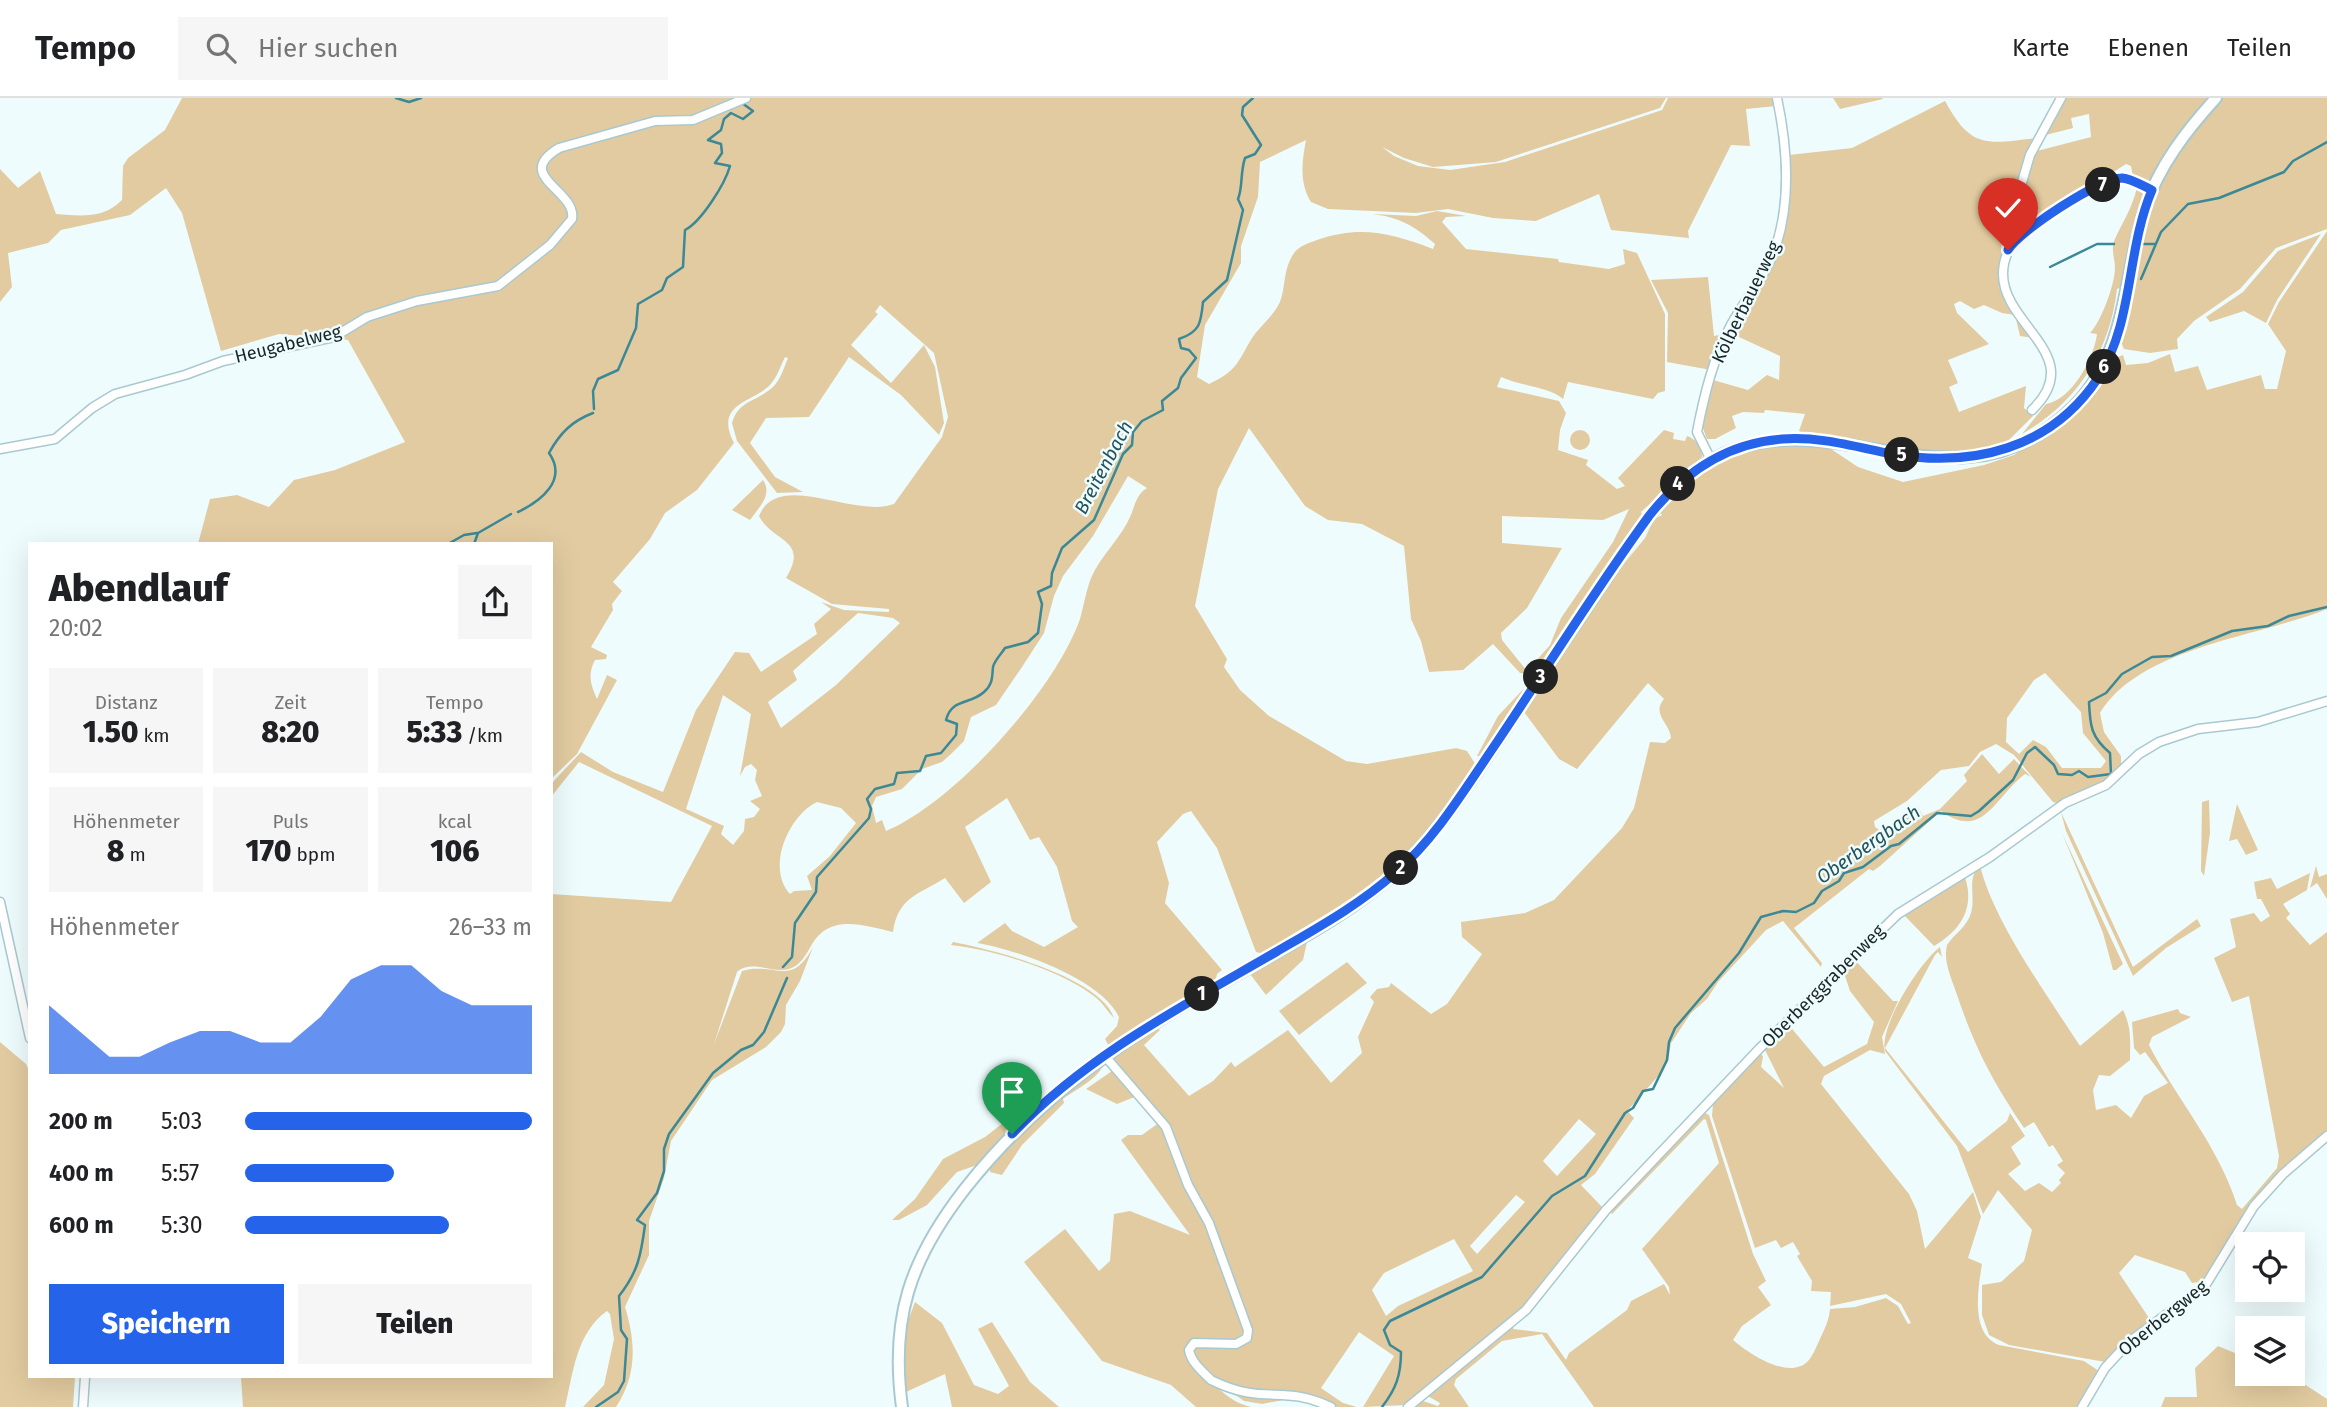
<!DOCTYPE html>
<html lang="de">
<meta charset="utf-8">
<style>
body{margin:0;font-family:"Fira Sans",sans-serif;background:#f6f6f6;color:#202124;height:100vh;display:flex;flex-direction:column;font-size:26px;white-space:nowrap}
*{box-sizing:border-box;margin:0}
p{font-size:23px;color:#757577}
.icon{flex:none;width:38px;height:38px;fill:none;stroke:currentColor;stroke-width:2;stroke-linecap:round;stroke-linejoin:round}
.map{position:relative;flex:1;overflow:hidden}
.drawer{position:absolute;left:28px;top:444px;width:525px;height:836px;display:flex;flex-direction:column;background:#fff;border-radius:0px;box-shadow:0 7px 28px #0002}
.drawer>*{flex:none}
.fabs{position:absolute;left:2235px;top:1134px;display:grid;gap:14px}
.fabs a{display:grid;place-items:center;width:70px;height:70px;border-radius:0px;background:#fff;box-shadow:0 7px 28px #0002;font-size:35px}
.pin{position:absolute;display:grid;place-items:center;width:60px;height:60px;color:#fff;margin:-72px -30px;border-radius:50% 50% 50% 0;rotate:-45deg;box-shadow:0 0 7px #0007}
.pin .icon{rotate:45deg}
.km{position:absolute;width:35px;height:35px;margin:-18px;border-radius:50%;background:#222;color:#fff;font-size:19px;line-height:35px;text-align:center}
.round{display:grid;place-items:center;flex:none;width:74px;height:74px;border-radius:0px;background:#f6f6f6}
.head{display:flex;align-items:center;justify-content:space-between;height:119px;padding:0 21px}
h1{font-size:38px;font-weight:800;line-height:52px}
.figures{display:grid;grid-template-columns:repeat(3,1fr);gap:10px;height:119px;padding:7px 21px}
.figures div{display:grid;align-content:center;border-radius:0px;background:#f6f6f6;text-align:center}
.figures b{font-size:30px;font-weight:800}
.figures small{font-size:19px;font-weight:400}
.figures p{font-size:19px}
.chart{height:196px;padding:14px 21px}
.chart p{display:flex;justify-content:space-between}
.chart svg{width:100%;height:126px;margin-top:7px;fill:#2563eb;opacity:.7}
.action{display:flex;gap:14px;margin-top:auto;padding:14px 21px}
.action a{flex:1;height:80px;border-radius:0px;background:#2563eb;color:#fff;font-size:28px;font-weight:800;line-height:80px;text-align:center}
.action a+a{background:#f6f6f6;color:#202124}
ul{padding:0 21px;list-style:none;font-size:23px}
li{display:grid;grid-template-columns:112px 84px 1fr;align-items:center;height:52px}
li i{height:18px;border-radius:9px;background:#2563eb}
header{display:flex;align-items:center;gap:42px;box-sizing:border-box;height:98px;padding:0 35px;background:#fff;border-bottom:2px solid #e0e0e0}
header strong{font-size:33px}
nav{display:flex;gap:38px;margin-inline-start:auto;font-size:24px}
.search{width:490px;height:63px;background:#f6f6f6;display:flex;align-items:center;gap:18px;box-sizing:border-box;padding:0 24px;border-radius:0px;color:#757577;font-size:26px}
.map>svg:first-child{display:block}
.green{fill:#e2cba0;fill-rule:evenodd}
.lines{fill:none;stroke-linecap:round;stroke-linejoin:round}
.stream{stroke:#3b8896;stroke-width:2.5}
.street-casing{stroke:#a9c9d0;stroke-width:11}
.secondary-casing{stroke:#a9c9d0;stroke-width:14}
.street{stroke:#fff;stroke-width:8}
.secondary{stroke:#fff;stroke-width:10}
.route-casing{stroke:#fff;stroke-width:14}
.route{stroke:#2563eb;stroke-width:9}
.labels{text-anchor:middle;stroke-width:5;stroke-linejoin:round;paint-order:stroke}
.street-label{font-size:18px;fill:#192528;stroke:#effcfe}
.water-label{font-size:19px;font-style:italic;fill:#25535b;stroke:#effcfe}
</style>
<header>
<strong>Tempo</strong>
<div class="search"><svg class="icon" aria-label="search" viewBox="0 0 24 24"><circle cx="10" cy="10" r="6"/><path d="M15 15l6 6"/></svg>Hier suchen</div>
<nav><a>Karte</a><a>Ebenen</a><a>Teilen</a></nav>
</header>
<div class="map">
<svg width="2327" height="1309" viewBox="0 0 2327 1309">
<rect width="100%" height="100%" fill="#effcfe"/>
<g class="green">
<path d="M182,0H1666L1660,10L1496,64L1433,69L1404,60L1382,49L1394,58L1418,68L1450,72L1505,64L1662,12L1668,0H1775L1776,8L1746,11L1750,48L1731,47L1688,133L1689,140L1611,132L1599,96L1536,123L1493,120L1448,111L1416,115L1328,111L1311,104C1299,85 1302,63 1306,42L1260,64L1258,99L1241,148V165L1205,227L1197,279L1209,286C1237,273 1237,265 1252,240C1260,228 1277,215 1281,201C1286,185 1283,172 1294,155C1299,148 1309,145 1317,142C1361,127 1391,135 1433,151L1435,146C1415,128 1399,119 1372,116L1416,118L1437,113L1466,118L1446,119L1442,124L1466,151L1558,161L1559,164L1609,171L1625,166L1623,151L1637,155L1665,216V293L1658,295L1653,301L1568,284L1563,301C1549,289 1521,288 1501,279L1497,289L1559,303L1566,315L1560,332L1558,352L1588,362L1586,367L1617,391L1625,388L1618,380L1664,332L1674,335L1673,341L1685,343L1687,338C1696,341 1702,349 1702,359L1641,414L1643,418L1543,567L1531,576L1520,575L1493,546L1463,572L1429,574L1421,543L1411,521L1404,448L1362,426L1328,422L1305,408L1249,330L1218,391L1195,508L1227,561L1224,569L1240,592L1269,618L1346,663L1367,666L1456,650L1467,653L1476,667L1474,673L1411,756L1357,801L1264,856L1256,854L1254,849L1217,750L1191,713L1183,716L1157,744L1169,785L1165,805L1222,872L1217,876L1215,884L1109,948L1105,941L1117,928L1119,919C1100,880 1017,852 977,845L1005,825L1012,833L1044,849L1078,829L1072,823L1057,769L1039,739L1030,742L1007,700L965,729L991,784L964,805L945,780C918,797 898,799 893,834C863,827 829,815 811,848C805,858 801,867 789,871C773,876 751,861 737,874L714,946L742,873C774,863 791,891 813,849L800,883L786,907L785,926L781,934L766,949L712,982L671,1043L664,1080L649,1123V1157L625,1209C636,1245 637,1277 616,1309H583L604,1287L614,1241L610,1216L607,1213C576,1235 573,1276 565,1309H243L241,1279H551V796L671,804L712,728L579,664L551,699V686L581,654L613,674L663,694L696,612L735,554L749,555L761,574L817,536L814,526L831,511L821,504L844,512L889,514V511L832,506L786,480C810,441 772,444 759,418C778,371 854,421 894,406L942,339L948,319L934,255L880,207L875,214L878,216L851,247L891,285L924,247L935,269L944,325L939,337L901,297L849,259L809,319L766,320L750,345L775,379L803,394L777,395L737,343L732,325C738,304 753,304 768,293C780,285 783,272 788,260L785,259C780,269 777,280 769,288C751,305 714,306 734,345L697,392L665,415L650,441L613,484L622,493L612,506L613,512L591,549L607,557L606,561L595,562C587,577 591,587 597,601L607,577L617,582L577,656L551,681V446H198L210,401L237,397L269,409L294,382L335,372L405,344L348,242L279,236L221,253L182,115L166,90L130,117L61,132L48,145L8,155L12,189L0,204V71L18,90L40,73L56,116C81,118 103,121 122,102L123,68L128,60L165,32ZM1128,378L1147,390C1137,396 1135,406 1131,417C1122,439 1101,457 1091,480C1086,493 1084,507 1080,521C1055,592 955,704 886,733L882,722L876,725L872,708L876,699L902,691L922,671L942,664L951,656L964,643L971,619L996,607L1022,569L1044,535L1054,498L1063,478L1093,438ZM1629,411L1613,444L1561,520L1550,547L1527,573L1502,542L1501,535L1527,510L1562,450L1502,445V418L1603,422ZM858,515L893,520L900,525L836,587L781,630L768,604L797,582L793,573ZM723,597L751,616L740,678L745,669L751,666L757,672L755,682L762,698L750,703L760,711L754,719L745,721L744,733L733,747L721,736L724,728L686,711ZM817,704L841,710L856,725L830,758L807,778L812,792L794,793L790,796C766,770 788,718 817,704Z"/>
<polygon points="1833,0 1882,0 1883,1 1840,11"/>
<polygon points="2064,0 2208,0 2177,38 2150,83 2133,79 2131,68 2126,66 2011,139 2033,54 2091,39 2089,16 2071,20 2073,30 2042,38"/>
<polygon points="2221,0 2327,0 2327,131 2276,150 2240,191 2194,223 2177,241 2178,251 2150,255 2124,251 2120,242 2148,112 2167,70"/>
<path d="M1945,3C1971,51 1986,46 2036,40L2010,120L2002,134L2000,177L2034,240L2020,238L2015,217L2002,215L1984,207L1974,211L1960,203L1954,206L1957,215L1989,246L1948,262L1958,285L1949,289L1959,314L2026,288L2024,310L2033,318L2007,344L1961,358L1805,338L1799,333L1805,316L1765,312L1764,315L1743,314L1732,318L1736,330L1715,341H1707L1701,325L1713,282L1748,292L1767,277L1779,282L1780,258L1739,239L1733,229L1778,155L1789,57L1852,50Z"/>
<path d="M2137,89L2143,96L2131,134L2122,189L2117,191C2110,253 2078,304 2022,336L2046,306C2072,302 2094,260 2097,236L2090,235C2101,224 2115,186 2115,170C2115,161 2111,153 2114,143C2122,125 2133,109 2137,89Z"/>
<path d="M2327,133V511C2258,539 2140,549 2100,615L2104,634L2121,658V671L2113,681L2060,706L2053,704L2014,657L1996,646L1980,654L1969,668L1941,672L1907,703L1874,723L1875,729L1882,734L1918,709L1923,718L1940,711L1967,683L1964,677L1982,656L1999,676L2014,661L2031,679L2025,676C1994,700 1983,743 1941,713L1880,768L1873,773L1869,771L1794,830L1822,865L1821,869L1783,823L1766,832L1718,884L1707,901L1691,915L1671,945L1668,963L1661,975L1627,1013L1634,1020L1595,1076L1581,1087L1604,1111L1525,1210L1406,1307L1363,1309L1394,1258L1359,1234L1321,1290L1343,1305L1357,1309H1337L1319,1301L1299,1299L1262,1306L1244,1303L1217,1284L1192,1256L1193,1248H1239L1251,1238L1165,1022L1112,959L1158,931L1160,932L1144,947L1189,998L1213,983L1231,964L1235,969L1288,932L1331,985L1362,955L1358,939L1374,904L1370,899L1377,891L1389,889L1391,885L1431,916L1447,906L1482,856L1462,839L1461,824L1525,815L1554,802L1622,730L1634,710L1650,644L1665,645L1671,640C1670,625 1651,616 1664,601L1648,585L1577,671L1559,661L1524,614L1622,468L1645,440L1654,421L1662,417L1659,413L1678,391L1714,365L1759,349L1784,345L1828,349L1858,369L1903,384L1984,367L2014,357L2054,331L2091,295L2118,259L2123,257L2126,267L2148,265L2170,256L2175,274L2198,268L2207,292L2261,277L2265,291H2277L2286,253L2268,226L2279,204ZM2045,575L2081,614L2083,635L2106,663L2101,670H2062L2046,649L2033,642L2019,656L2006,644L2007,620L2034,582ZM1579,1021L1596,1036L1557,1078L1543,1063ZM1516,1097L1525,1104L1477,1156L1470,1148ZM1454,1141L1473,1173L1398,1208L1386,1218L1372,1192L1384,1175Z"/>
<polygon points="2321,136 2277,202 2266,225 2244,213 2210,224 2206,219 2243,194 2278,153"/>
<polygon points="1708,179 1714,238 1724,236 1711,272 1667,264 1668,215 1651,182"/>
<circle cx="1580" cy="342" r="10"/>
<path d="M763,382C773,397 759,409 750,422L732,412Z"/>
<polygon points="1531,583 1483,658 1477,658 1498,618"/>
<polygon points="2209,702 2210,735 2204,778 2201,773 2202,704"/>
<polygon points="2237,706 2258,752 2246,757 2237,741 2229,743"/>
<polygon points="2061,714 2133,869 2197,821 2201,828 2166,850 2133,878 2066,733"/>
<polygon points="2062,735 2123,866 2116,872 2113,872 2103,835"/>
<path d="M1980,767C1992,821 2049,900 2080,948L2123,912C2132,931 2130,942 2130,962L2110,978L2099,977L2093,992L2096,1012L2116,1007L2131,1020L2144,998L2168,985L2145,954L2140,957L2134,950L2132,924L2178,911L2180,915L2191,919L2152,939L2149,947C2177,1002 2218,1047 2237,1107L2242,1111L2277,1070L2279,1058L2249,898L2232,904L2214,860L2236,849L2230,821L2254,815L2261,824L2270,818L2261,801H2257L2254,784L2271,780L2277,791L2310,775L2307,792L2283,806L2290,816L2286,820L2310,847L2327,834V1034L2272,1083L2206,1183L2192,1185L2185,1174L2135,1157L2119,1175L2151,1223L2105,1264L2009,1247L1989,1237L1982,1217V1187L2001,1184L2024,1163L2032,1132L1998,1092L1983,1116L1957,1048L1885,953C1879,928 1920,864 1940,849L1942,859L1938,854L1935,857L1885,950L1968,1054L2007,1023L2010,1015L2025,1038L2011,1049L2021,1066L2008,1076L2025,1093L2039,1085L2052,1094L2061,1085L2059,1082L2065,1075L2057,1067L2063,1063L2053,1047L2049,1049L2034,1024L2024,1030C1991,981 1975,950 1956,894C1951,879 1943,863 1947,847C1954,836 1967,829 1971,815C1976,797 1966,781 1980,767Z"/>
<polygon points="2316,768 2319,779 2327,776 2327,801 2317,785 2310,790"/>
<path d="M1965,779C1975,810 1961,832 1934,848L1903,816Z"/>
<path d="M953,844C991,851 1101,879 1114,920C1106,912 1101,902 1091,896C1057,871 994,852 951,847Z"/>
<polygon points="1307,844 1303,862 1266,897 1250,876"/>
<path d="M1854,861L1893,903H1898L1882,939L1885,956L1870,952L1824,978L1821,986L1909,1096L1917,1113L1925,1151L1973,1094L1981,1119L1968,1160L1982,1166C1978,1191 1970,1236 1999,1247L2084,1263L2099,1273L2079,1309H1594L1542,1236L1502,1243L1456,1281L1454,1287L1469,1309H1412L1420,1302L1438,1308L1440,1305L1426,1297L1514,1227L1513,1231L1547,1235L1566,1262L1569,1255L1627,1212L1631,1203L1664,1186L1670,1197L1669,1189L1642,1151L1719,1065L1706,1022L1704,1021L1612,1116L1610,1113L1703,1014L1709,1017L1753,1156L1766,1183L1758,1189L1771,1207L1742,1228L1733,1242C1748,1255 1789,1283 1808,1263C1813,1258 1816,1249 1819,1243C1824,1232 1829,1223 1830,1211L1855,1209L1886,1200L1898,1208L1908,1226L1911,1225L1901,1206L1886,1196L1830,1208L1831,1194L1811,1193L1812,1183L1797,1158L1800,1156L1793,1144L1781,1150L1776,1142L1755,1150L1712,1018L1713,1005L1760,954L1763,959L1761,969L1784,990L1764,950L1788,926L1824,969L1867,946L1874,924L1850,893L1843,872Z"/>
<polygon points="1347,864 1367,885 1299,937 1279,913"/>
<polygon points="0,944 26,966 30,975 30,1279 75,1279 73,1309 0,1309"/>
<path d="M1104,965C1099,981 1076,991 1063,1001L1064,1005L1022,1047L1002,1077L990,1074V1069L1044,1011Z"/>
<polygon points="1112,973 1114,974 1137,998 1117,1006 1086,991"/>
<polygon points="1020,1012 1024,1014 977,1067 957,1074 927,1107 899,1122 892,1122 915,1101 943,1061 985,1039"/>
<path d="M1160,1024L1201,1113L1246,1232L1241,1244L1188,1248C1205,1274 1219,1301 1251,1309H1196L1171,1287L1102,1263L1024,1164L1065,1131L1099,1173L1110,1163L1114,1116L1130,1113L1190,1137L1121,1042L1128,1037H1142Z"/>
<polygon points="915,1204 942,1225 974,1287 998,1296 1009,1288 978,1231 992,1224 1030,1284 1059,1309 952,1309 945,1276 906,1294 904,1234"/>
<polygon points="2218,1248 2247,1260 2247,1276 2289,1276 2327,1301 2327,1309 2161,1309 2165,1299 2197,1299 2195,1270"/>
</g>
<g class="lines">
<g class="stream">
<polyline points="396,0 409,4 421,0"/>
<polyline points="2144,146 2155,146"/>
<polyline points="2050,169 2097,146 2114,146"/>
<polyline points="2141,181 2161,134 2188,106 2219,100 2284,74 2293,63 2327,44"/>
<path d="M594,311L593,293L598,281L618,272L636,230L638,206L662,192L667,180L683,169L685,132C701,124 725,86 730,68L715,65L722,55L721,46L708,42L721,32L724,21L731,15L743,21L753,13L742,5"/>
<path d="M518,414C541,403 568,382 549,355C560,335 572,323 593,315"/>
<polyline points="448,446 464,437 477,435"/>
<polyline points="474,446 478,435 511,416"/>
<path d="M783,869L792,859L795,825L816,794L817,779L869,720L871,711L867,701L875,691L894,686L897,675L920,673L926,658L941,655L956,637L957,626L946,622C952,600 970,607 984,594C993,586 992,579 993,569C994,563 1002,555 1005,550L1028,544L1038,535L1042,506L1038,494L1051,488L1052,475L1062,450L1094,422L1123,356L1132,347L1133,334L1142,323L1163,312L1162,303L1178,290L1181,280L1196,260L1189,252L1181,250L1179,241C1200,234 1201,225 1203,204L1227,182L1243,112L1238,101C1243,89 1240,75 1245,60L1255,56L1261,47L1242,17L1243,9L1253,0"/>
<path d="M596,1309L618,1294L624,1283L627,1241L621,1232L619,1198C638,1174 641,1157 645,1127L637,1122L657,1095L664,1073V1051L669,1036L713,975L741,952L753,947L764,934L787,880"/>
<path d="M1382,1309C1396,1291 1401,1277 1401,1254L1390,1247L1384,1232L1390,1223L1482,1179L1552,1098L1585,1078L1625,1015L1633,1010L1643,993L1653,991L1667,962L1669,944L1675,930L1739,855L1761,819L1783,813L1796,814L1814,805L1822,793L1839,783L1844,775L1863,769L1891,748L1899,746L1937,715L1971,718L1979,713L2013,682L2027,655L2035,649L2054,667L2058,676L2072,677L2079,673L2088,679L2111,676L2110,655C2091,639 2090,628 2089,604L2106,595L2122,576L2152,559L2171,558L2232,533L2268,528L2289,518L2327,509"/>
</g>
<g class="street-casing">
<g id="street">
<polyline points="2011,148 2005,142 2030,57 2061,0"/>
<path d="M2032,312C2088,258 2003,228 2003,176C2003,163 2008,151 2016,141C2027,127 2106,80 2122,80C2132,81 2143,88 2152,92"/>
<path d="M0,351L55,341L92,310L115,296L185,277L223,263L334,239L367,219L417,203L498,188L550,147L572,121C577,92 512,78 559,50L655,23L693,22L746,0"/>
<path d="M1711,362L1697,334C1704,298 1713,260 1731,227C1745,201 1767,177 1776,148C1791,102 1787,47 1777,0"/>
<polyline points="0,804 30,940"/>
<path d="M1104,957L1166,1029L1188,1087L1209,1125L1248,1232L1247,1240L1236,1246L1194,1245L1189,1252C1191,1264 1202,1273 1211,1282C1266,1309 1280,1285 1331,1309"/>
<polyline points="83,1309 85,1279"/>
<polyline points="1408,1309 1526,1212 1606,1112 1760,950 1898,816 1990,759 2065,705 2106,687 2139,656 2159,644 2198,631 2258,624 2327,603"/>
<polyline points="2082,1309 2105,1270 2129,1244 2205,1188 2254,1108 2283,1076 2327,1038"/>
</g>
</g>
<g class="secondary-casing">
<path id="secondary" d="M902,1309C890,1220 910,1162 964,1092C1035,1001 1124,940 1224,884C1291,846 1365,810 1417,753C1447,721 1471,683 1495,647C1529,596 1563,545 1597,494C1629,447 1658,394 1708,364C1826,294 1951,422 2067,315C2129,259 2121,183 2145,110C2159,68 2186,33 2216,0"/>
</g>
<use href="#street" class="street"/>
<use href="#secondary" class="secondary"/>
</g>
<g class="lines">
<g class="route-casing">
<path id="route" d="M1012,1036C1087,957 1183,908 1276,854C1317,830 1359,807 1395,775C1436,740 1465,691 1495,647C1546,571 1595,492 1649,418C1682,376 1726,345 1782,341C1820,338 1856,349 1892,356C1972,370 2051,351 2098,280C2134,224 2126,153 2152,92C2143,88 2132,81 2122,80C2100,80 2019,133 2008,152"/>
</g>
<use href="#route" class="route"/>
</g>
<g class="labels">
<g class="street-label">
<text transform="translate(1746 204) rotate(-64)" y="6">Kölberbauerweg</text>
<text transform="translate(288 246) rotate(-14)" y="6">Heugabelweg</text>
<text transform="translate(1823 888) rotate(-45)" y="6">Oberberggrabenweg</text>
<text transform="translate(2163 1220) rotate(-39)" y="6">Oberbergweg</text>
</g>
<g class="water-label">
<text transform="translate(1103 369) rotate(-62)" y="7">Breitenbach</text>
<text transform="translate(1868 746) rotate(-35)" y="7">Oberbergbach</text>
</g>
</g>
</svg>
<div class="fabs">
<a><svg class="icon" aria-label="locate" viewBox="0 0 24 24"><circle cx="12" cy="12" r="6"/><path d="M12 2v4M12 18v4M2 12h4M18 12h4"/></svg></a>
<a><svg class="icon" aria-label="layers" viewBox="0 0 24 24"><path d="M12 4l9 5-9 5-9-5zM3 14l9 5 9-5"/></svg></a>
</div>
<div class="pin" style="left:1012px;top:1036px;background:#1e9e55"><svg class="icon" aria-label="arrive" viewBox="0 0 24 24"><path d="M6 21V4h12l-3 4 3 4H6"/></svg></div>
<div class="pin" style="left:2008px;top:152px;background:#d93025"><svg class="icon" aria-label="check" viewBox="0 0 24 24"><path d="M5 12l5 5 9-10"/></svg></div>
<b class="km" style="left:1202px;top:896px">1</b>
<b class="km" style="left:1401px;top:770px">2</b>
<b class="km" style="left:1541px;top:579px">3</b>
<b class="km" style="left:1678px;top:386px">4</b>
<b class="km" style="left:1902px;top:357px">5</b>
<b class="km" style="left:2104px;top:269px">6</b>
<b class="km" style="left:2103px;top:87px">7</b>
<section class="drawer">
<div class="head"><div><h1>Abendlauf</h1><p>20:02</p></div><a class="round"><svg class="icon" aria-label="share" viewBox="0 0 24 24"><path d="M12 15V3M7 8l5-5 5 5M5 13v7h14v-7"/></svg></a></div>
<div class="figures">
<div><p>Distanz</p><b>1.50<small> km</small></b></div>
<div><p>Zeit</p><b>8:20</b></div>
<div><p>Tempo</p><b>5:33<small> /km</small></b></div>
</div>
<div class="figures">
<div><p>Höhenmeter</p><b>8<small> m</small></b></div>
<div><p>Puls</p><b>170<small> bpm</small></b></div>
<div><p>kcal</p><b>106</b></div>
</div>
<div class="chart"><p><span>Höhenmeter</span>26–33 m</p>
<svg viewBox="0 0 160 44" preserveAspectRatio="none"><path d="M0 44V20L10 29L20 38L30 38L40 33L50 29L60 29L70 33L80 33L90 24L100 11L110 6L120 6L130 15L140 20L150 20L160 20V44z"/></svg>
</div>
<ul>
<li><b>200 m</b>5:03<i style="width:100%"></i></li>
<li><b>400 m</b>5:57<i style="width:52%"></i></li>
<li><b>600 m</b>5:30<i style="width:71%"></i></li>
</ul>
<div class="action"><a>Speichern</a><a>Teilen</a></div>
</section>
</div>
